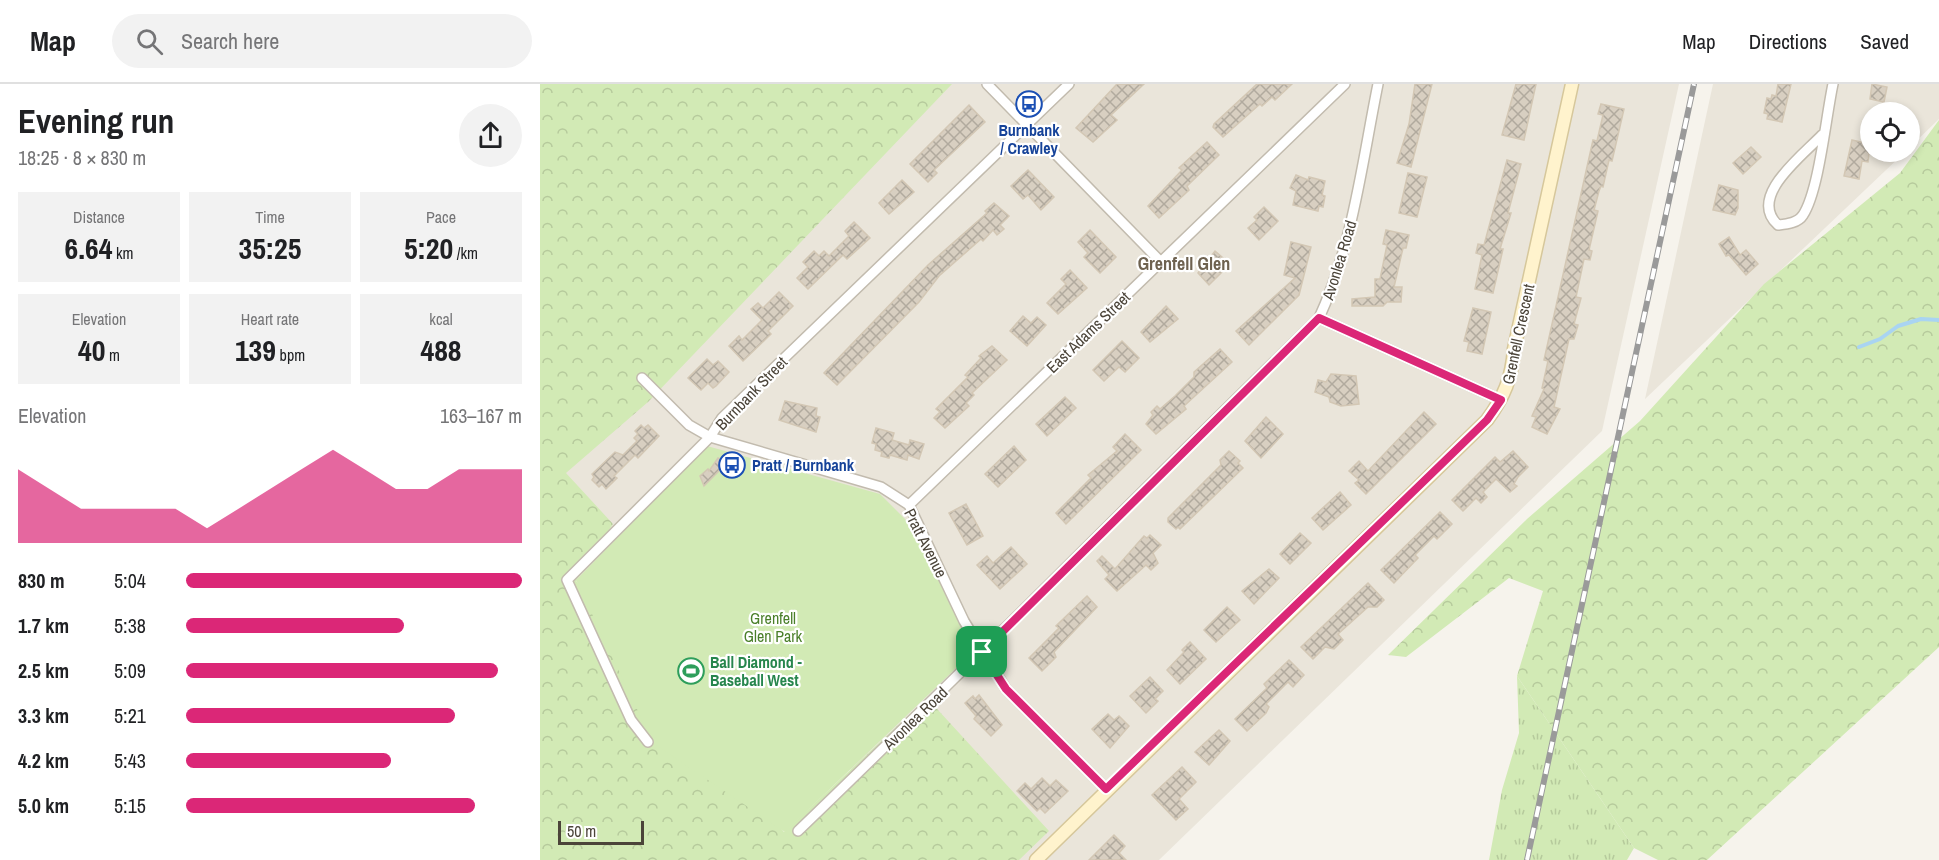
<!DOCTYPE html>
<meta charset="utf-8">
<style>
body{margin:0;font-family:"Archivo Narrow",sans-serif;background:#f2f2f2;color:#202124;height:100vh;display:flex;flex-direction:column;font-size:22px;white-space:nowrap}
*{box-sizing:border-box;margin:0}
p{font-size:20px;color:#757577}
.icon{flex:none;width:33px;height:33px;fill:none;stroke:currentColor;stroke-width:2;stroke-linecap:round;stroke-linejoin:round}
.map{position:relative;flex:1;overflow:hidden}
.sheet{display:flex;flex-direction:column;background:#fff;width:540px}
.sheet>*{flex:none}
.fabs{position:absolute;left:1320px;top:18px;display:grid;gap:12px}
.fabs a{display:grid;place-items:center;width:60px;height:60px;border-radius:50%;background:#fff;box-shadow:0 3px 9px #0003;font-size:30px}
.scale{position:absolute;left:18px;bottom:15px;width:86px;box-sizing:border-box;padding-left:6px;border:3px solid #4b4439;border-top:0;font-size:16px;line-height:21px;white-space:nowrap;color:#4b4439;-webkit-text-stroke:4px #fff;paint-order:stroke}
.pin{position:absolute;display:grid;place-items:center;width:51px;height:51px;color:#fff;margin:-26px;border-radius:12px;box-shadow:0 3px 9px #0006}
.round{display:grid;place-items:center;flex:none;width:63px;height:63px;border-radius:32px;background:#f2f2f2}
.overview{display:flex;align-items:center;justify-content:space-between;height:102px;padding:0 18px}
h1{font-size:33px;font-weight:700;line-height:45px}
.metrics{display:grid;grid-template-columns:repeat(3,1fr);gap:9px;height:102px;padding:6px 18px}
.metrics div{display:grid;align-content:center;border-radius:0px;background:#f2f2f2;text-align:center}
.metrics b{font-size:30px;font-weight:700}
.metrics small{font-size:16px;font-weight:400}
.metrics p{font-size:16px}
.chart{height:168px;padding:12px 18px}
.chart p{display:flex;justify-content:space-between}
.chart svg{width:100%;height:108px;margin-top:6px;fill:#db2777;opacity:.7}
ul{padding:0 18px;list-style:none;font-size:20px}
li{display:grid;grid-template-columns:96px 72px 1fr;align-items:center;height:45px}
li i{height:15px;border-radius:8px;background:#db2777}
header{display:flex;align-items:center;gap:36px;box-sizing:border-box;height:84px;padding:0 30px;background:#fff;border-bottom:2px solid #e0e0e0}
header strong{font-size:28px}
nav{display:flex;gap:33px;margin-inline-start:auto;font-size:21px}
.search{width:420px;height:54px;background:#f2f2f2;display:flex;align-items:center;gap:15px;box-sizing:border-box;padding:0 21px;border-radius:33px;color:#757577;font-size:22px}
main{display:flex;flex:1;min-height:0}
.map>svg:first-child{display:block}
.residential{fill:#eae5da}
.grass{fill:url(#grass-tufts)}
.forest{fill:url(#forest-crowns)}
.park{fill:#d2eab5}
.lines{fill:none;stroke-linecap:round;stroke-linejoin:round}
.stream{stroke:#a9d4f2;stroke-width:4}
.building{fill:url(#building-cross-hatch);stroke:#d3c7b4;stroke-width:1.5}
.street-casing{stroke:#c2bbae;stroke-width:12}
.secondary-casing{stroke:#d6c79b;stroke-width:15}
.street{stroke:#fff;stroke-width:9}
.secondary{stroke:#fff3cd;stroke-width:12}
.rail-casing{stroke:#9a9a9a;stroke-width:6}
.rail{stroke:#fff;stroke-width:4;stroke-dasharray:11;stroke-linecap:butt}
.route-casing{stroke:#fff;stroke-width:12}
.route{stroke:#db2777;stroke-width:8}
.labels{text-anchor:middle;stroke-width:4.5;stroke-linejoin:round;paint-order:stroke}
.transit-label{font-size:16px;font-weight:bold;fill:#164399;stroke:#fff}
.street-label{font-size:16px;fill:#4b4439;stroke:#fff}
.park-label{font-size:16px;fill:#4a7f2a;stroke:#fff}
.leisure-label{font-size:16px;font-weight:bold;fill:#27864d;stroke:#fff;text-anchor:start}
.neighbourhood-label{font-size:18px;font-weight:bold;fill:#6e6250;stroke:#fff}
</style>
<header>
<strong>Map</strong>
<div class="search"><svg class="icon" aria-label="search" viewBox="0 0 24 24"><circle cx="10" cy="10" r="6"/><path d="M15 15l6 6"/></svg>Search here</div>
<nav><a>Map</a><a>Directions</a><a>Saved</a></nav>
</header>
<main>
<section class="sheet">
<div class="overview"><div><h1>Evening run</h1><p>18:25 · 8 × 830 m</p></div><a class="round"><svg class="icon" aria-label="share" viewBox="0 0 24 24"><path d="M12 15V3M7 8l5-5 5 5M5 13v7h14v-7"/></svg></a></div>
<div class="metrics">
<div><p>Distance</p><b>6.64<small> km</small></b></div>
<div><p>Time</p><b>35:25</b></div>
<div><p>Pace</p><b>5:20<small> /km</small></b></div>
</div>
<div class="metrics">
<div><p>Elevation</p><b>40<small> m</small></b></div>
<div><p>Heart rate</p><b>139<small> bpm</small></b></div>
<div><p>kcal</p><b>488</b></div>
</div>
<div class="chart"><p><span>Elevation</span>163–167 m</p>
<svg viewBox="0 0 160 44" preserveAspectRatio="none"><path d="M0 44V14L10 22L20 30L30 30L40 30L50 30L60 38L70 30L80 22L90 14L100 6L110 14L120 22L130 22L140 14L150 14L160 14V44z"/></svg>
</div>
<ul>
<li><b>830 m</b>5:04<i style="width:100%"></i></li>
<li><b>1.7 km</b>5:38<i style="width:65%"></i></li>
<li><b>2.5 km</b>5:09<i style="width:93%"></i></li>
<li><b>3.3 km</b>5:21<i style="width:80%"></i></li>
<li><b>4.2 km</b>5:43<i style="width:61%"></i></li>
<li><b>5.0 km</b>5:15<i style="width:86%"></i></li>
</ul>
</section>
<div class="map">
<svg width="1399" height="776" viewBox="0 0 1399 776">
<defs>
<pattern id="grass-tufts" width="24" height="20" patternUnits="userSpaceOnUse" patternTransform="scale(1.5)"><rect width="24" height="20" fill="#d2eab5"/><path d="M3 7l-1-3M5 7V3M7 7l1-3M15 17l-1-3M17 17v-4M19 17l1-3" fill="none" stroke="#b6ca9c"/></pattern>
<pattern id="forest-crowns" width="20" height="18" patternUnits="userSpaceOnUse" patternTransform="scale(1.5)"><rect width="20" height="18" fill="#d2eab5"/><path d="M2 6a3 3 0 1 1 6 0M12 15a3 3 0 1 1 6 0" fill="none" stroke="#b6ca9c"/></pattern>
<pattern id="building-cross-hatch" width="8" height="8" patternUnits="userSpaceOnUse" patternTransform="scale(1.5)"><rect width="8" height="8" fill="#d8cfc1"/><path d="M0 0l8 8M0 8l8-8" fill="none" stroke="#b1aa9e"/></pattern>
</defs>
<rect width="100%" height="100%" fill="#f6f3ec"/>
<g class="residential">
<polygon points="398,0 1139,0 1062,347 619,776 468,776 2,508 15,377"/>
<polygon points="1173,0 1399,0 1399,35 1370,63 1370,28 1330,28 1330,68 1365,68 1105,315"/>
</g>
<polygon class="grass" points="977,592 1094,764 1087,776 949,776 962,706 979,649"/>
<g class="forest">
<polygon points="0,0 412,0 108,318 26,389 73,440 36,497 244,748 387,614 509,747 479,776 0,776"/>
<polygon points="1399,36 1399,563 1167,776 1118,776 1094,764 977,592 1003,507 969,494 866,573 848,571 987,435 1100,337 1224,200 1360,89"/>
</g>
<polygon class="park" points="167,362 340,410 373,443 434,567 245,748 113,659 36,496"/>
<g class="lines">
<polyline class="stream" points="1319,263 1340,255 1358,242 1381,235 1399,236"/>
</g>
<g class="building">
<polygon points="577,0 604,0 571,31 577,36 553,58 536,44"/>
<polygon points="717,0 752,0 735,16 732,13 722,22 720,20 683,53 673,43 674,40"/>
<polygon points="875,0 892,0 871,83 857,79 869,40"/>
<polygon points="976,0 996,0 984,56 962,51"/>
<polygon points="1238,0 1251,0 1242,38 1227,35 1228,30 1224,29 1227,14 1231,15 1232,11 1236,12"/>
<polygon points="1332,0 1347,3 1344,18 1330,15"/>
<polygon points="1061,20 1084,25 1072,77 1069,76 1063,103 1061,102 1059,107 1054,126 1058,127 1049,166 1052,167 1050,176 1044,175 1036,213 1041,214 1034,240 1038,241 1034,255 1029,255 1014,323 1020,325 1007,350 992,343 996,333 992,332 1004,305 1002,304 1008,277 1004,276 1053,56 1057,57 1063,31 1058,30"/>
<polygon points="429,21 445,38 394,86 397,89 388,98 370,80"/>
<polygon points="1312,56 1330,60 1328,78 1322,77 1319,95 1304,92"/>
<polygon points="667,58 679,71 647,102 649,106 619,134 608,122 642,86 639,84"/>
<polygon points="1211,63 1221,73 1203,90 1193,79"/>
<polygon points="967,76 981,80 968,129 971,129 960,165 963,165 953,209 935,205 942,171 936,169 938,160 944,161"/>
<polygon points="488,86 514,113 501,126 488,111 483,115 471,102"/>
<polygon points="868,89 887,93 877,133 859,129"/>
<polygon points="756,91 768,96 769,93 785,97 782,111 785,112 783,123 779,122 778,127 753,121 756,107 750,104"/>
<polygon points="362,96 374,108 349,130 339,119"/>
<polygon points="1179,101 1198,106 1198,124 1195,131 1173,126"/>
<polygon points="454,119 469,132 460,141 464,145 457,151 453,146 443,157 441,155 399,192 379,218 297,301 284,289 388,181 447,129 445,127"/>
<polygon points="724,123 738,137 719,156 708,144 717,136 714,133"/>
<polygon points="314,138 330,154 307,175 303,171 268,205 257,194 268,183 263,178 274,167 279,172 284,167 289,172 309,152 305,147"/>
<polygon points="550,146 576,173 560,189 544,173 548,169 538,158"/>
<polygon points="846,146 869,151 866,164 863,164 854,203 862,203 861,218 847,218 843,222 812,222 812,215 835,213 835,195 840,195 847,161 843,160"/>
<polygon points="1189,153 1200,171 1206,166 1218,180 1206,191 1189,171 1186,172 1179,160"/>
<polygon points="751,158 771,163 759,211 709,261 696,247 755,194 744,191"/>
<polygon points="675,167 690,180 669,201 658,189"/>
<polygon points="530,186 547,204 518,230 507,219 526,200 521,195"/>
<polygon points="239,208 253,222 228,247 231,250 203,277 189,262 199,252 202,256 222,236 211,225 218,219 223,224"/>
<polygon points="626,222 638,235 610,258 601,248"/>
<polygon points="933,224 951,228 942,270 927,267 929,258 924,257"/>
<polygon points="483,232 491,239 497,233 506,241 487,262 470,247"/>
<polygon points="582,257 599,274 585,288 579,283 564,297 553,286"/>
<polygon points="452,262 467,276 432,309 434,311 426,319 429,322 405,344 394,334 400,328 396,325 428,293 425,291 441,274 439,272"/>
<polygon points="680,265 692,278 644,322 646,325 616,350 606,340 613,331 611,328 617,322 620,325 635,312 654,293 654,288"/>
<polygon points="167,275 173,281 178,277 189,288 176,302 173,304 168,299 161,306 148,294"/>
<polygon points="791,290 816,292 819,320 801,322 790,318 789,313 775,308 778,296 786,298"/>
<polygon points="525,313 536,324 507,352 496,340"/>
<polygon points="245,317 277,324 276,332 280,333 276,348 239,336"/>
<polygon points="884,328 896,340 826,410 815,399 819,396 809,387 819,377 828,387"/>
<polygon points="726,333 743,350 721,374 705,357"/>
<polygon points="101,341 104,344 108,341 119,352 98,374 95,371 74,392 77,394 66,405 62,400 59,403 52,396 54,393 52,390 75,368 83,371 97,357 94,354 98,350 95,347"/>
<polygon points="336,344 354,349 352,356 369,361 370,356 384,360 379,375 368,371 367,376 350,371 349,374 341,372 342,368 335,366 336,360 332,359"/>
<polygon points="585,350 601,366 526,440 516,429 551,394 548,391 577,367 573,363"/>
<polygon points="474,362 486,376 458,403 445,390"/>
<polygon points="689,367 700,377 698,379 703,384 640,445 638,443 636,445 628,438 628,434 681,381 680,376"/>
<polygon points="973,367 988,383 978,393 974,400 977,402 970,408 956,395 943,408 947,413 941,419 936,414 923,427 912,416 955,373 960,378"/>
<polygon points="178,374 187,379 164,402 160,392 168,385 169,387"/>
<polygon points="800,408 811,421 783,446 772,434"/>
<polygon points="426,420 443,452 427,461 409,429"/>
<polygon points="900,428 912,440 897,455 894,452 875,471 878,474 854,499 841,486"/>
<polygon points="760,449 771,459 750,480 740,470"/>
<polygon points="610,451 621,461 613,469 618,479 611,486 606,481 577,507 565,495 569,491 557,477 562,472 575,485 604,452 607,454"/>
<polygon points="471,463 487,480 460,505 437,481 447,472 453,479"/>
<polygon points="729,485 739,494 714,520 702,507"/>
<polygon points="828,499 844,516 837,523 828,523 798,550 803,556 794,565 785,563 773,575 761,563"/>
<polygon points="547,512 557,523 514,568 516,573 502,587 489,574 519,544 516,542"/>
<polygon points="687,523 700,536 676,558 664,546"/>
<polygon points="650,558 666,575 640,600 627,586 644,568 642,566"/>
<polygon points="749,576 764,591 753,603 748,598 726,620 729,623 726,629 707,647 695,635 727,604 724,600"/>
<polygon points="610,593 623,607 615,615 618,617 606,629 590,612"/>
<polygon points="439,611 462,641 451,652 434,635 436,632 425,619 433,612 435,615"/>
<polygon points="568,630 574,636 579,632 589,642 570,664 552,645"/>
<polygon points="679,646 690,657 669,681 655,668"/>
<polygon points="642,683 656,698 639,715 648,725 636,736 612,711"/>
<polygon points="502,694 510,702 516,696 528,707 505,729 500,724 497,727 477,707 485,699 491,705"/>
<polygon points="574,751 585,762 579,769 586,776 549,776"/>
</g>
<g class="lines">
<g class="street-casing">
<g id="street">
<polyline points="447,0 620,177"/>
<path d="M1282,51C1262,72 1207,113 1238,141C1247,140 1258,139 1263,131C1279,107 1286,32 1293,0"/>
<polyline points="779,234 961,316"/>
<polyline points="102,294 149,341 170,353 341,403 369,421 424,537 466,605 566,705"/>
<polyline points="369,421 805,0"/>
<polyline points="108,658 91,636 27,496 170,353 182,334 529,0"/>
<path d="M258,747C434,578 604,404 779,234C813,160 822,79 838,0"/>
</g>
</g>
<g class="secondary-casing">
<path id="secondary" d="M496,776L947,336C964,313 972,294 974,265L1032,0"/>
</g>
<use href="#street" class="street"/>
<use href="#secondary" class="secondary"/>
<g class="rail-casing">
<polyline id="rail" points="987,776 1154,0"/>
</g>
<use href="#rail" class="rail"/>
</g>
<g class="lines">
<g class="route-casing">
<polygon id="route" points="779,234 961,316 947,336 566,705 466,605 442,568"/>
</g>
<use href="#route" class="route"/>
</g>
<defs>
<g id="bus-ring" transform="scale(1.35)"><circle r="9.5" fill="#fff" stroke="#1a4fb4" stroke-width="1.5"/><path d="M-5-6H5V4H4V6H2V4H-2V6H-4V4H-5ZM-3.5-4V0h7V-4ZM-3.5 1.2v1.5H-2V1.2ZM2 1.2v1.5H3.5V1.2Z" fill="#1a4fb4"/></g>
<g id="stadium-ring" transform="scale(1.35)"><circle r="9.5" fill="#fff" stroke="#2e9e5b" stroke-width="1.5"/><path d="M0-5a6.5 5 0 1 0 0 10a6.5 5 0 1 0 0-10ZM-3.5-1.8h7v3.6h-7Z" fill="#2e9e5b"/></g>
</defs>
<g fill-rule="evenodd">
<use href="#bus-ring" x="489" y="20"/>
<use href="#bus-ring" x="192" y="381"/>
<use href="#stadium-ring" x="151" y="587"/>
</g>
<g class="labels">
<g class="transit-label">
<text x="489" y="52">Burnbank<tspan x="489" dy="18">/ Crawley</tspan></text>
<text x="212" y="387" text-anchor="start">Pratt / Burnbank</text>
</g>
<g class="street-label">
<text transform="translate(799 176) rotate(-73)" y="6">Avonlea Road</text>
<text transform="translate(548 248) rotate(-44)" y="6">East Adams Street</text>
<text transform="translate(978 250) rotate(-78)" y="6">Grenfell Crescent</text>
<text transform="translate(211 309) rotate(-46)" y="6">Burnbank Street</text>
<text transform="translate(386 459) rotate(63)" y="6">Pratt Avenue</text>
<text transform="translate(375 634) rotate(-44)" y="6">Avonlea Road</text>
</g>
<g class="park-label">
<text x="233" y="540">Grenfell<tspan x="233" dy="18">Glen Park</tspan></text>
</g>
<g class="leisure-label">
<text x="170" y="584">Ball Diamond -<tspan x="170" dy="18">Baseball West</tspan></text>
</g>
<g class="neighbourhood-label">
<text x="644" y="186">Grenfell Glen</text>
</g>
</g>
</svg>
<div class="fabs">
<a><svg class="icon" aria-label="locate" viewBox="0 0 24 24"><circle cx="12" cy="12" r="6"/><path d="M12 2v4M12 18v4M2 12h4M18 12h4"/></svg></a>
</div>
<div class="scale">50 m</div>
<div class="pin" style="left:442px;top:568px;background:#1e9e55"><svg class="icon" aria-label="arrive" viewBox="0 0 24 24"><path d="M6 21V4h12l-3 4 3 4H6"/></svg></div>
</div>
</main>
